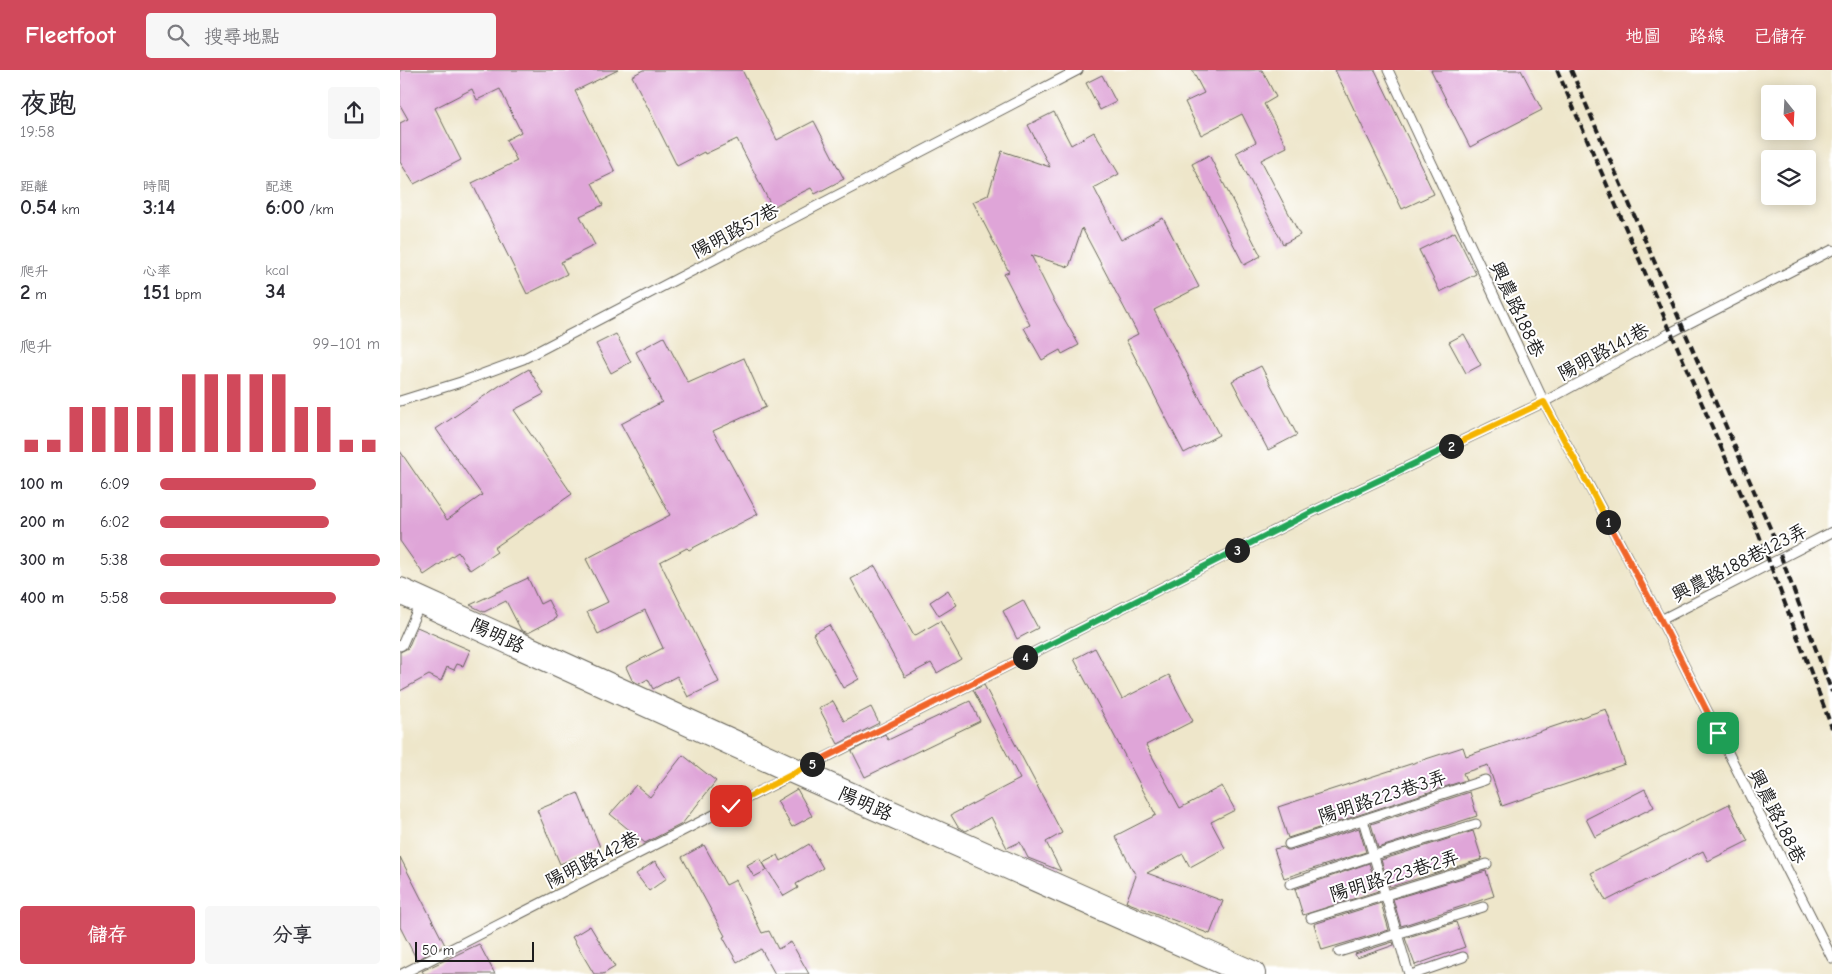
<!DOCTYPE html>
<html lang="zh-TW">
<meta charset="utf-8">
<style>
body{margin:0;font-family:"Comic Neue","LXGW WenKai TC",sans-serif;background:#f7f7f7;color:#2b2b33;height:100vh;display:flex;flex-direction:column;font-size:19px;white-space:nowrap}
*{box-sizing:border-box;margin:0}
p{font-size:16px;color:#7c7c81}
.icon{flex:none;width:28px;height:28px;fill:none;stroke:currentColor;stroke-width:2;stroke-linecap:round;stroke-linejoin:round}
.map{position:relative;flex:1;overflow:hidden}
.drawer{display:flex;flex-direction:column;background:#fff;width:400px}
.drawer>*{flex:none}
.needle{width:32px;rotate:162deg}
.tools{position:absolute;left:1361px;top:15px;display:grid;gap:10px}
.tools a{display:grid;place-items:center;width:55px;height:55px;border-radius:5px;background:#fff;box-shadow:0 2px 12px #0003;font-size:25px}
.scale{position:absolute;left:15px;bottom:12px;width:119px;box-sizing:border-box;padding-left:5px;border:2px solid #1c1c1c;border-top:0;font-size:14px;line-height:18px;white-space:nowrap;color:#1c1c1c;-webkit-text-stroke:4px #fff;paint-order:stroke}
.pin{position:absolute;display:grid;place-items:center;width:42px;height:42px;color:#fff;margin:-21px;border-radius:10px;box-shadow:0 2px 8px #0006}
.km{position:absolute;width:25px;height:25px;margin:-12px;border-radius:50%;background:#222;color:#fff;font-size:14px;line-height:25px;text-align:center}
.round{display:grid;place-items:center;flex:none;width:52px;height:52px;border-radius:5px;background:#f7f7f7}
.head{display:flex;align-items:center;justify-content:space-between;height:85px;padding:0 20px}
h1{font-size:28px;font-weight:700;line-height:38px}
.metrics{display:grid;grid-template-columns:repeat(3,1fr);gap:8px;height:85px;padding:5px 20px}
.metrics div{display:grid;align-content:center}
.metrics b{font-size:21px;font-weight:700}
.metrics small{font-size:14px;font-weight:400}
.metrics p{font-size:14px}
.chart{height:140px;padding:10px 20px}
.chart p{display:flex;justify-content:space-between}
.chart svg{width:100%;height:90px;margin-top:5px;stroke:#d1495b;stroke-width:6}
.action{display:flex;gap:10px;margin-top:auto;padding:10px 20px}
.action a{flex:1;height:58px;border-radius:5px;background:#d1495b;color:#fff;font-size:20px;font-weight:700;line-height:58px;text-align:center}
.action a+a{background:#f7f7f7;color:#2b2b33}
ul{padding:0 20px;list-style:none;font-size:16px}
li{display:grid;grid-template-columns:80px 60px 1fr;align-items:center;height:38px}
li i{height:12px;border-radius:6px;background:#d1495b}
header{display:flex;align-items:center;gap:30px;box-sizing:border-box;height:70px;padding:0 25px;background:#d1495b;color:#fff}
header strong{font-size:24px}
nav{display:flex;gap:28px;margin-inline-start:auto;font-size:18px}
.search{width:350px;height:45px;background:#f7f7f7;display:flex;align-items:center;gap:12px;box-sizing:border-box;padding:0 18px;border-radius:5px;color:#7c7c81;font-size:19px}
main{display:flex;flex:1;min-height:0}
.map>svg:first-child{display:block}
.building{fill:#dfa5d8}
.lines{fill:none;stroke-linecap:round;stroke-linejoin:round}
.lane-casing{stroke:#666359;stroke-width:11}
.secondary-casing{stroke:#666359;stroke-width:28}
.lane{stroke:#fff;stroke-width:9}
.secondary{stroke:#fff;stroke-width:26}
.rail{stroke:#1c1c1c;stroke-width:4;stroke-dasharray:8 4;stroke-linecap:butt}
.split-1-casing{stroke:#fff;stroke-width:10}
.split-2-casing{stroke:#fff;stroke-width:10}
.split-3-casing{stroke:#fff;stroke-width:10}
.split-4-casing{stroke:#fff;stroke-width:10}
.split-5-casing{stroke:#fff;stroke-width:10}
.split-6-casing{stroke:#fff;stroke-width:10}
.split-1{stroke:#f0652b;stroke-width:6}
.split-2{stroke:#f5b400;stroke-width:6}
.split-3{stroke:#22a559;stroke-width:6}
.split-4{stroke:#22a559;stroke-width:6}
.split-5{stroke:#f0652b;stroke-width:6}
.split-6{stroke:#f5b400;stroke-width:6}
.labels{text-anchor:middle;stroke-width:4;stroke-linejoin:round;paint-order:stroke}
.street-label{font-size:19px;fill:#1c1c1c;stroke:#fff}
</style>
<header>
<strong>Fleetfoot</strong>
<div class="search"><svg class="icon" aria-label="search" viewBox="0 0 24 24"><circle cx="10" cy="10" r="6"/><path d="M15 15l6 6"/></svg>搜尋地點</div>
<nav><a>地圖</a><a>路線</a><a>已儲存</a></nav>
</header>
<main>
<section class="drawer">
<div class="head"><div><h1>夜跑</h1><p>19:58</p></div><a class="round"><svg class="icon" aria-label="share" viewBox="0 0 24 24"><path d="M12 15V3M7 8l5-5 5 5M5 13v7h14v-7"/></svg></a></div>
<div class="metrics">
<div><p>距離</p><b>0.54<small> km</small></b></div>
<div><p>時間</p><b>3:14</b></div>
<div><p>配速</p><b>6:00<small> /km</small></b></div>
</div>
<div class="metrics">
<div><p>爬升</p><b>2<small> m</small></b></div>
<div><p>心率</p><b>151<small> bpm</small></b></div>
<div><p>kcal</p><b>34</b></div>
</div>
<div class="chart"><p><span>爬升</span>99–101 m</p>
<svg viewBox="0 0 160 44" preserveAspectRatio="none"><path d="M5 44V38M15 44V38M25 44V22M35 44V22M45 44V22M55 44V22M65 44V22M75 44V6M85 44V6M95 44V6M105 44V6M115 44V6M125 44V22M135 44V22M145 44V38M155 44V38"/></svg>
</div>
<ul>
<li><b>100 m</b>6:09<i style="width:71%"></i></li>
<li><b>200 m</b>6:02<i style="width:77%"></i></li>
<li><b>300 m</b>5:38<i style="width:100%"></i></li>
<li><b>400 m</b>5:58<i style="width:80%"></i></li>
</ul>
<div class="action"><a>儲存</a><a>分享</a></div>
</section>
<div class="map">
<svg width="1432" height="904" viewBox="0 0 1432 904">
<rect width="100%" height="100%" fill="#fff"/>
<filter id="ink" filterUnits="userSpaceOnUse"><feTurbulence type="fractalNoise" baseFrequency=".02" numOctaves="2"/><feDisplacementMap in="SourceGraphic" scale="10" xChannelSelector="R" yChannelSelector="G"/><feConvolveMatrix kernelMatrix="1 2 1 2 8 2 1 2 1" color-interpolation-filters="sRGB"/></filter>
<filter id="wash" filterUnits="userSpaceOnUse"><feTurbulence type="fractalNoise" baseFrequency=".0096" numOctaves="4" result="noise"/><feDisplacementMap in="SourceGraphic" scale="20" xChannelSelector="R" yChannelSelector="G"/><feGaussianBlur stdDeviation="1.12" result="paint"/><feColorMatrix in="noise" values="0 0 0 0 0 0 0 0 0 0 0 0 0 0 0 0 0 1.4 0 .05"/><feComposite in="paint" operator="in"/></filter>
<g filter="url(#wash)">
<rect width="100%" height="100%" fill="#eee6ca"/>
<g id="blocks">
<g class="building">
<polygon points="0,0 218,0 175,21 215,102 192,113 203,135 180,146 195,175 161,192 167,204 127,224 72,113 117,91 106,70 121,62 100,19 77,30 72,19 35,38 61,90 14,114 0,92 0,53 8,49 0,35"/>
<polygon points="243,0 342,0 377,70 414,51 444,109 415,124 411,118 372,137 337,69 305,84 304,82 277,96 232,6"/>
<polygon points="792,0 862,0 876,27 864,34 887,77 861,90 900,165 883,174 836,83 856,72 842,44 801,65 785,32 804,23"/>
<polygon points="935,0 975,0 1026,105 1025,105 1034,124 1002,139"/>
<polygon points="1031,0 1121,0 1142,40 1070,77"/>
<polygon points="702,5 716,32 700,40 686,13"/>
<polygon points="654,42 671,75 694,62 719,104 694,118 721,170 763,148 799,217 754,240 819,365 784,383 726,270 738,264 682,158 669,197 631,185 654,231 679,275 662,284 660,280 642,290 624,258 630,255 604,204 609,202 573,132 588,125 602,81 650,97 628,55"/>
<polygon points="809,85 861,186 844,195 792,94"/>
<polygon points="1055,162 1076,204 1040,222 1019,180"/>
<polygon points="216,264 231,292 211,303 196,274"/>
<polygon points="1064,264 1081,295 1066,303 1049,272"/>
<polygon points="264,267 288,313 344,288 366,337 313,361 358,444 289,480 287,478 260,492 319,612 288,627 277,606 253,619 248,609 239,614 232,610 226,597 263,578 245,540 198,564 187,542 208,532 186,489 270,445 221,354 262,332 236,282"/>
<polygon points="861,296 897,365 868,380 832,311"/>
<polygon points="129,299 144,324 114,340 172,424 94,478 97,482 70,500 58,482 24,505 0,471 0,381 47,450 82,425 36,359 99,316"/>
<polygon points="475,496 514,566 540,551 561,589 537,603 531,593 505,607 451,509"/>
<polygon points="128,508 140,534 148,530 157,548 128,563 121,560 106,531 84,542 70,535"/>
<polygon points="548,520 557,535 539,546 530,532"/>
<polygon points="623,530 638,558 617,569 603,541"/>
<polygon points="429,555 459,609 443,618 413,564"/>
<polygon points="17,557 70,580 63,596 57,594 54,600 47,597 41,611 29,605 0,621 0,582 8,578"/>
<polygon points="695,578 722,629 769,605 793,651 746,675 780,738 822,716 835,740 811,752 825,778 790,797 783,784 747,803 823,831 810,864 726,832 736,806 715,766 756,745 674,589"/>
<polygon points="584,615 662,763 646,772 661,801 628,788 620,772 607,778 591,747 566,761 558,757 551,745 620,709 573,620"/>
<polygon points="433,631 444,651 471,637 479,653 438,674 419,638"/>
<polygon points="570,631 580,651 465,707 452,681 485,664 488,670"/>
<polygon points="1206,639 1225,694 1102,736 1088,695 1063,703 1066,710 888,768 878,737 1063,677 1066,686"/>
<polygon points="283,685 316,711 282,754 245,773 210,744 236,715 250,727"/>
<polygon points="397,719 412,746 392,757 377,731"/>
<polygon points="1245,719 1254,737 1195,767 1186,749"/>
<polygon points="1070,722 1077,746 978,778 971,754"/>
<polygon points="178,723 200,777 160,794 137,740"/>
<polygon points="1329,734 1348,771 1308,791 1303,781 1206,831 1191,803"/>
<polygon points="959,758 966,782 884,808 874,779 883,777 887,780 891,780"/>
<polygon points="1073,761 1082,789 990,817 981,790"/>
<polygon points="409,774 423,798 396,814 398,818 384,826 363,793 378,785 381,791"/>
<polygon points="304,775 326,815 336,810 362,863 369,861 378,879 391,872 409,904 375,904 361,879 337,892 323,867 325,866 282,787"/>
<polygon points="0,787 45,875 17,890 0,857"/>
<polygon points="360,788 367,800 354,807 347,795"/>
<polygon points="255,791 267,808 249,821 236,804"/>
<polygon points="969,793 978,821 903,845 895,819"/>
<polygon points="1086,801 1094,826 1001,856 993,829"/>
<polygon points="981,833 989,860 922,880 914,854"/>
<polygon points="1056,852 1065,877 1015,895 1005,868"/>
<polygon points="190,856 215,897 203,904 194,904 172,867"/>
<polygon points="993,872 994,875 957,888 955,884"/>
<polygon points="79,874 95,904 24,904 22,901"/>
</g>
</g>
</g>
<g filter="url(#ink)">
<use href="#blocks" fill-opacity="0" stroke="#666359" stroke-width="1"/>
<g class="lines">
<g class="lane-casing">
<g id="lane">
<polyline points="988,0 1144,332 1261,550 1432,888"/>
<polyline points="0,331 61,312 123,289 678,0"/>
<polyline points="1261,550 1432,462"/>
<polyline points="0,576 2,575 20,534"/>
<polyline points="403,699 910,443 1144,332 1270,263 1432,180"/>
<polyline points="963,750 1009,904"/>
<polyline points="889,774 1085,710"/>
<polyline points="890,814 975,785 1076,754"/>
<polyline points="911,848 1087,794"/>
<polyline points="939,882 1083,837"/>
<polyline points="2,904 392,705"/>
<polyline points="1014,904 1063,887"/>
</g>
</g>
<g class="secondary-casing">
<polyline id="secondary" points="0,521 397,702 852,904"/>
</g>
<use href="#lane" class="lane"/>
<use href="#secondary" class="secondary"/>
<g class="rail">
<polyline points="1157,0 1359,465 1432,658"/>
<polyline points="1171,0 1371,460 1432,622"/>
</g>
</g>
</g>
<g class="lines" filter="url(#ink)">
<g class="split-1-casing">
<polyline id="split-1" points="1208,452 1261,550 1318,663"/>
</g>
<g class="split-2-casing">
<polyline id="split-2" points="1051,376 1144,332 1208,452"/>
</g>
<g class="split-3-casing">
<polyline id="split-3" points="837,480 910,443 1051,376"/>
</g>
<g class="split-4-casing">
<polyline id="split-4" points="625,587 837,480"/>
</g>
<g class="split-5-casing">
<polyline id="split-5" points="412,694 625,587"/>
</g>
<g class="split-6-casing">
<polyline id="split-6" points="331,736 412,694"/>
</g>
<use href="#split-1" class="split-1"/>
<use href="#split-2" class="split-2"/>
<use href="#split-3" class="split-3"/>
<use href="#split-4" class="split-4"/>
<use href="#split-5" class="split-5"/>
<use href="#split-6" class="split-6"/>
</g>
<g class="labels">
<g class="street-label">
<text transform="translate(335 160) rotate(-28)" y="7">陽明路57巷</text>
<text transform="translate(1118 239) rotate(65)" y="7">興農路188巷</text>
<text transform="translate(1203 281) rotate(-28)" y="7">陽明路141巷</text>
<text transform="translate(1339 492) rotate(-27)" y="7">興農路188巷123弄</text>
<text transform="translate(98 565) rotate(25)" y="7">陽明路</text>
<text transform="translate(982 726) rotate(-18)" y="7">陽明路223巷3弄</text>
<text transform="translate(466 733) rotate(24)" y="7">陽明路</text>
<text transform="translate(1378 746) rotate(63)" y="7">興農路188巷</text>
<text transform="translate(192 789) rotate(-27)" y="7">陽明路142巷</text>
<text transform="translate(994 805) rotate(-17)" y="7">陽明路223巷2弄</text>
</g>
</g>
</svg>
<div class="tools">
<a><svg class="needle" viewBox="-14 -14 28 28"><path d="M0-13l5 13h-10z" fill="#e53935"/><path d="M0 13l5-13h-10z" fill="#7c7c81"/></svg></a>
<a><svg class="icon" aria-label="layers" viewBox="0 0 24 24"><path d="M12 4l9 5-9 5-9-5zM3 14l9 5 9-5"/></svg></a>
</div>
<div class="scale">50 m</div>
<div class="pin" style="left:1318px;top:663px;background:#1e9e55"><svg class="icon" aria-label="arrive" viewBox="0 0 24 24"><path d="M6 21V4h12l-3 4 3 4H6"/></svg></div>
<div class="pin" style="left:331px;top:736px;background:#d93025"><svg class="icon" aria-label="check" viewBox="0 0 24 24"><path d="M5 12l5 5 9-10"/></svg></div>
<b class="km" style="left:1208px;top:452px">1</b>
<b class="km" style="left:1051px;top:376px">2</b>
<b class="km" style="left:837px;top:480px">3</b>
<b class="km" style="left:625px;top:587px">4</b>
<b class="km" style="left:412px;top:694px">5</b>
</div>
</main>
